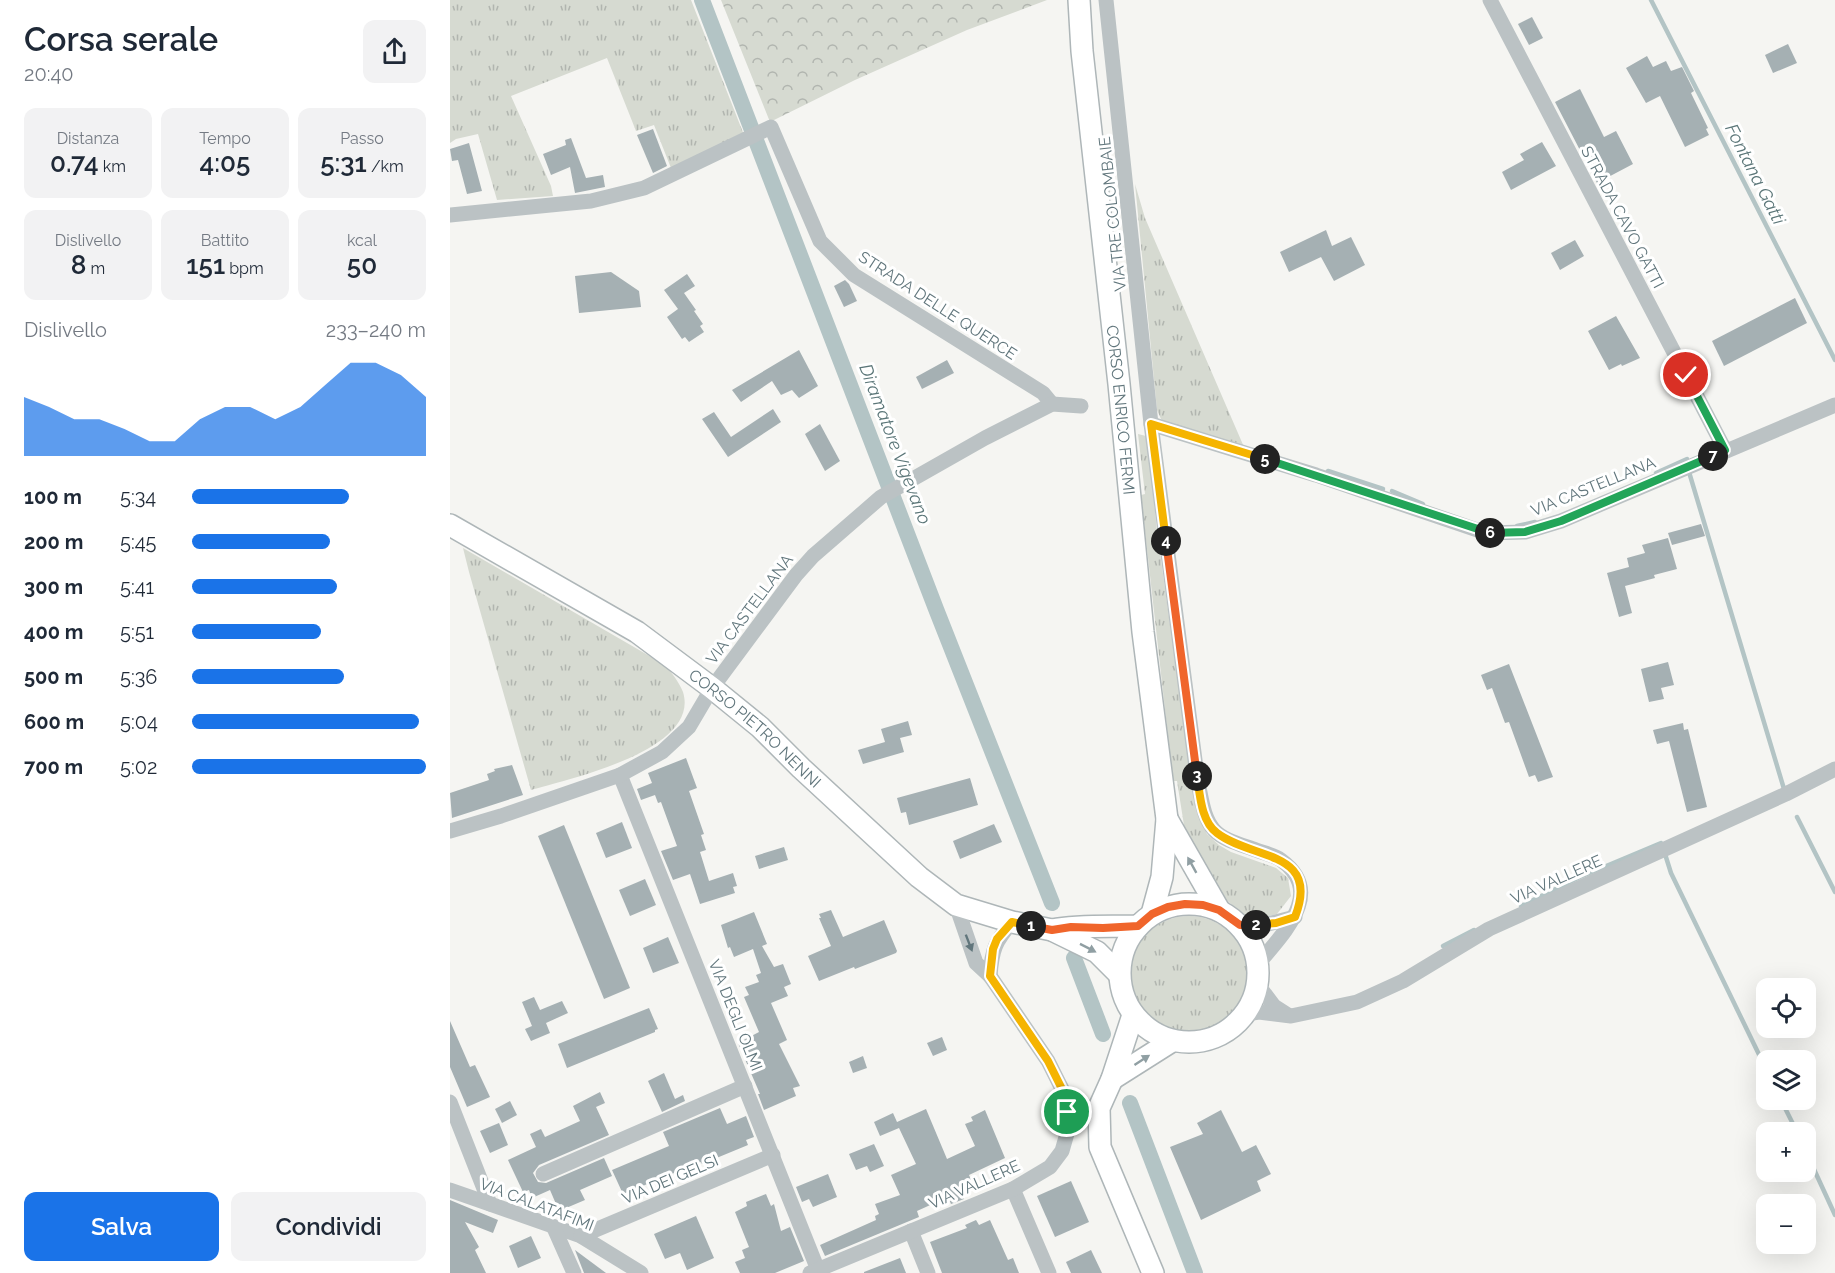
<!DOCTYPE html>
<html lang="it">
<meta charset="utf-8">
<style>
body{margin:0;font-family:Raleway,sans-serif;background:#f2f2f3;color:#1f2937;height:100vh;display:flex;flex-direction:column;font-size:22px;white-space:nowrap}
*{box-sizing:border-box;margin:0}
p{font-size:20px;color:#747a83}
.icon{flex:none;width:33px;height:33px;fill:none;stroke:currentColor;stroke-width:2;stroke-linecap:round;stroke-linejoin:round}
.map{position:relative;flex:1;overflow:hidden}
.panel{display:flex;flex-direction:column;background:#fff;width:450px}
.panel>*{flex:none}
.fabs{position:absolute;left:1306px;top:978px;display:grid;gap:12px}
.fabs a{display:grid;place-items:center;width:60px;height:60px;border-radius:12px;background:#fff;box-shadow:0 6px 24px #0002;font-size:30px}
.pin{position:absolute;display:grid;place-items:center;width:51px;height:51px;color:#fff;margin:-26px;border:3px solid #fff;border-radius:50%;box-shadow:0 2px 6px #0007}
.km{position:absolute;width:30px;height:30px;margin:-15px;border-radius:50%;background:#222;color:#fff;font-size:16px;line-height:30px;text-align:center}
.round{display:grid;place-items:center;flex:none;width:63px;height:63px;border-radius:12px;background:#f2f2f3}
.summary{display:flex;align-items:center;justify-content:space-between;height:102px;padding:0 24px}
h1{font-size:33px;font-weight:600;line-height:45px}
.figures{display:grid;grid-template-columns:repeat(3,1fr);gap:9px;height:102px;padding:6px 24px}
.figures div{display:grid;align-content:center;border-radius:12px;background:#f2f2f3;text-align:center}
.figures b{font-size:26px;font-weight:600}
.figures small{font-size:16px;font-weight:400}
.figures p{font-size:16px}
.chart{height:168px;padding:12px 24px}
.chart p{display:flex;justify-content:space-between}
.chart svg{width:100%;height:108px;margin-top:6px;fill:#1a73e8;opacity:.7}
.button{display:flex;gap:12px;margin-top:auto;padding:12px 24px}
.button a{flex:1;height:69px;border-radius:12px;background:#1a73e8;color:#fff;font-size:24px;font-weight:600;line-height:69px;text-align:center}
.button a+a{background:#f2f2f3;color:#1f2937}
ul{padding:0 24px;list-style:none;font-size:20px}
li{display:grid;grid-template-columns:96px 72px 1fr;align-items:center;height:45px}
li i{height:15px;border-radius:8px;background:#1a73e8}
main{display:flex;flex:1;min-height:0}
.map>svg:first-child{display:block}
.grass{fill:url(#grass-tufts)}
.forest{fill:url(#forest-crowns)}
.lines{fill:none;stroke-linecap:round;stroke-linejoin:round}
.stream{stroke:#b3c4c5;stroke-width:4.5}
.canal{stroke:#b3c4c5;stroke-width:16}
.building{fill:#a5b0b3}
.secondary-casing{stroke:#aeb6b8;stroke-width:24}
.minor{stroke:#bbc2c4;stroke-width:15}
.secondary{stroke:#fff;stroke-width:21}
.oneway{fill:#909fa3}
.oneway2{fill:#61767c}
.split-1-casing{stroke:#fff;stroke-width:12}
.split-2-casing{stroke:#fff;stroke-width:12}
.split-3-casing{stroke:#fff;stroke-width:12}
.split-4-casing{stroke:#fff;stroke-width:12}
.split-5-casing{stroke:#fff;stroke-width:12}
.split-6-casing{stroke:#fff;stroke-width:12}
.split-7-casing{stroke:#fff;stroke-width:12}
.split-8-casing{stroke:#fff;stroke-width:12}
.split-1{stroke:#f5b400;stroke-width:8}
.split-2{stroke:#f0652b;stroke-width:8}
.split-3{stroke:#f5b400;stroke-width:8}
.split-4{stroke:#f0652b;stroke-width:8}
.split-5{stroke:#f5b400;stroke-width:8}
.split-6{stroke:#22a559;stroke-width:8}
.split-7{stroke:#22a559;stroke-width:8}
.split-8{stroke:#22a559;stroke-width:8}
.labels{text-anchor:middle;stroke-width:6;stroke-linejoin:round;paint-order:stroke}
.street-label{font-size:16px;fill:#61767c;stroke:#fff}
.water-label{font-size:18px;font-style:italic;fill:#5b7678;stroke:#fff}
</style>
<main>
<section class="panel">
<div class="summary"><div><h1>Corsa serale</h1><p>20:40</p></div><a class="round"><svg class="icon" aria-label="share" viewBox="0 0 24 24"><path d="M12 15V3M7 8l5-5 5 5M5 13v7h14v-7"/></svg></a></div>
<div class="figures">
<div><p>Distanza</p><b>0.74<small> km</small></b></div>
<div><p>Tempo</p><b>4:05</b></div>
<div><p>Passo</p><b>5:31<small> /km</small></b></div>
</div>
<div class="figures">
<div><p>Dislivello</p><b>8<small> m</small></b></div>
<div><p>Battito</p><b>151<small> bpm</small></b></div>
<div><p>kcal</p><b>50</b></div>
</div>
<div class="chart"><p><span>Dislivello</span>233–240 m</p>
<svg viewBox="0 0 160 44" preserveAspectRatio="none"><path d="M0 44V20L10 24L20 29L30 29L40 33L50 38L60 38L70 29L80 24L90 24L100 29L110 24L120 15L130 6L140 6L150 11L160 20V44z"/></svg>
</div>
<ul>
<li><b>100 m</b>5:34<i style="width:67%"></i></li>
<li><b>200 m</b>5:45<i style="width:59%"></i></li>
<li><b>300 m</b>5:41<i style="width:62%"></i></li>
<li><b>400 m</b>5:51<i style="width:55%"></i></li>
<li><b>500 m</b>5:36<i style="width:65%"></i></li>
<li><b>600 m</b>5:04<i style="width:97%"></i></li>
<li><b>700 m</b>5:02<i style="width:100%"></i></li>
</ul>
<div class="button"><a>Salva</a><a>Condividi</a></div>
</section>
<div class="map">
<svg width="1385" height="1273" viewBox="0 0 1385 1273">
<defs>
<pattern id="grass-tufts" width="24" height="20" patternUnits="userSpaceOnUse" patternTransform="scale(1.5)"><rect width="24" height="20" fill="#d6dad1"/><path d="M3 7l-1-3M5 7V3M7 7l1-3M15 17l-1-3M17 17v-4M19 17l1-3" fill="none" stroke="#b1b5af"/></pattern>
<pattern id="forest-crowns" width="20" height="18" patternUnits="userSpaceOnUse" patternTransform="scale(1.5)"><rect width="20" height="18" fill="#d6dad1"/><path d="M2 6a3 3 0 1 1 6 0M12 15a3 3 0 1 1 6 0" fill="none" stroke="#b1b5af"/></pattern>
</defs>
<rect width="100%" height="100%" fill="#f5f5f2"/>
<g class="grass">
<polygon points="0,0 241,0 294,135 221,168 204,125 186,131 157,58 61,96 101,186 103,196 47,200 28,134 6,139 0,143"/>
<polygon points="685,184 695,218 794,447 716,423 711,419 707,410"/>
<polygon points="688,434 696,436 698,438 707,531 745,803 757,834 769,845 781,852 826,868 838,878 841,896 827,914 808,919 795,915 776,900 746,859 736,838 727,781 723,781 691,495 695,494"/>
<path d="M13,548L215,665C222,673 229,682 233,692C251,750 119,779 81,790L19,572Z"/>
<circle cx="739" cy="975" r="59"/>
</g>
<polygon class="forest" points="271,0 597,0 517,30 405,80 320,122"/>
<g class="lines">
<g class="stream">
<polyline points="1201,0 1385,360"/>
<polyline points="878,471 933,489"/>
<polyline points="1239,472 1334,789 1336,788"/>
<polyline points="1206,473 1237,459"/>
<polyline points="942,491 973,504"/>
<polyline points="1067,526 1085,522"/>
<polyline points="1347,817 1385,892"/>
<polyline points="1215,854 1221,873 1317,1071"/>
<polyline points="1071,906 1130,877 1211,843"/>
<polyline points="993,946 1024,930"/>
<polyline points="1331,1100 1347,1132"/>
<polyline points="1356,1152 1385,1215"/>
</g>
<g class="canal">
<polyline points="252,0 486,609 602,903"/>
<polyline points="624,958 653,1034"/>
<polyline points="680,1103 745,1273"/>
</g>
</g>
<g class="building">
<polygon points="1082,17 1093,38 1079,45 1068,24"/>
<polygon points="1338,44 1347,63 1323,73 1315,55"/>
<polygon points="1197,56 1203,67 1216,61 1221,71 1232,67 1244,91 1241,93 1258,128 1256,129 1259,135 1235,147 1210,96 1196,103 1176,68"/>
<polygon points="1130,89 1154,137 1166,131 1183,164 1147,183 1105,102"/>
<polygon points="203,129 217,166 203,173 187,135"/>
<polygon points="121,138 136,178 153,175 155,187 125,193 120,167 101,175 93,154 116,145 115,140"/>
<polygon points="1092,142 1106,166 1061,190 1052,172 1074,160 1070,154"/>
<polygon points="19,143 32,191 17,194 8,160 2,161 0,149"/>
<polygon points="876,230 882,246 901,237 915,265 884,281 871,257 839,272 830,252"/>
<polygon points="1125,240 1134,256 1110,270 1101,253"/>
<polygon points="161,272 189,291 191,307 129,313 125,276"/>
<polygon points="237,274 245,286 234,293 246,310 244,311 253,324 250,326 254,332 239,342 235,337 232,339 217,317 228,309 214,290"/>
<polygon points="395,280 399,284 407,301 394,307 384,286"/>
<polygon points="1345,298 1357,323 1274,366 1262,341"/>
<polygon points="1166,316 1190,358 1172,366 1171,364 1159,370 1138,331"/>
<polygon points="349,350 368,386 349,398 342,390 331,395 322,381 291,402 282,390"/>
<polygon points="497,360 504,373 472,389 466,377"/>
<polygon points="323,409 331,422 278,457 252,419 264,412 281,437"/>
<polygon points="370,424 390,461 375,471 355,434"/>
<polygon points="1251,524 1255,536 1222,545 1218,533"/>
<polygon points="1218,538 1227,569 1204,575 1205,578 1175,586 1182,613 1169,617 1157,573 1179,567 1177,558 1195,553 1192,545"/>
<polygon points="1218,662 1224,685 1211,688 1214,699 1199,702 1191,669"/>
<polygon points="1059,664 1103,777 1088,782 1085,775 1079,777 1059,722 1055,723 1042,688 1037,690 1031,675"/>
<polygon points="458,721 462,735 450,738 454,752 413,764 408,750 435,742 431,729"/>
<polygon points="1233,723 1234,730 1238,729 1257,807 1237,812 1219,741 1207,744 1203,730"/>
<polygon points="236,758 247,788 239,791 254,834 251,835 256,850 250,852 259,881 283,873 287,886 283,887 285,893 250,904 240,874 223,880 211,851 227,846 211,802 208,803 205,795 191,800 187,789 202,783 198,773"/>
<polygon points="62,765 73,795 2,818 0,793 39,780 37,774 45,771 44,769"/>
<polygon points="520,778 528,805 459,825 456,812 451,813 447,798"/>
<polygon points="172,822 182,848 156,858 146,833"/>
<polygon points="544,824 552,842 510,859 503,841"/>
<polygon points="114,825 180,988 154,999 88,836"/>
<polygon points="334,847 338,860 309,869 305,856"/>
<polygon points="195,879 206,905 180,916 169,890"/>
<polygon points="381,910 393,937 434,920 447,951 446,953 405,969 404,967 369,981 358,956 381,946 369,918 371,918 369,914"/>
<polygon points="304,912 317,944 312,946 324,967 333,964 341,984 334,987 338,996 321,1003 337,1040 329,1044 350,1086 343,1088 346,1096 314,1110 308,1094 310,1094 288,1043 309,1032 294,997 299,995 295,987 309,982 306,975 311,973 303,949 284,957 280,947 278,948 271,925"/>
<polygon points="218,937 229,963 203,973 193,948"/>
<polygon points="84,997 90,1010 112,1001 118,1013 96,1023 100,1033 81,1041 75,1029 82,1026 72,1002"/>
<polygon points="199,1008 208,1029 205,1030 205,1032 117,1068 108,1044"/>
<polygon points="0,1021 20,1067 25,1065 40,1097 17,1107 0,1067"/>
<polygon points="492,1037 497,1050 483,1056 477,1043"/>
<polygon points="413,1056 417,1068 403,1073 399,1062"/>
<polygon points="214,1073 225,1099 233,1095 235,1101 212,1112 198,1081"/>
<polygon points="150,1092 155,1103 146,1107 159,1135 89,1165 83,1173 88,1182 96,1183 154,1158 162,1176 130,1190 135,1200 109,1211 100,1190 82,1198 79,1190 73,1192 58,1160 86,1147 80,1134 91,1129 95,1137 130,1121 123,1106"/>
<polygon points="60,1101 67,1115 52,1123 45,1109"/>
<polygon points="270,1108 277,1124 296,1116 304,1137 296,1140 298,1145 252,1164 251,1162 173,1194 162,1170 219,1146 213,1132"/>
<polygon points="476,1109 497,1159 525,1146 515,1124 523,1121 521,1117 535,1110 555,1158 519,1175 522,1182 509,1188 514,1199 501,1204 498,1197 467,1211 469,1217 375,1256 370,1245 426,1220 425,1216 429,1214 425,1204 450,1195 441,1175 466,1164 449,1128 430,1136 424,1122 443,1113 447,1122"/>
<polygon points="771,1110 792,1152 806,1145 821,1174 807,1181 811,1191 751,1220 720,1147 753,1134 747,1123"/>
<polygon points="49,1123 58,1145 40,1153 30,1131"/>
<polygon points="424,1144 434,1166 420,1172 417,1166 406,1170 399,1154"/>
<polygon points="378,1174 387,1197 363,1207 359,1199 352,1202 346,1187"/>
<polygon points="621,1181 639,1222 605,1237 587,1196"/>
<polygon points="316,1194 321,1206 324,1204 331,1231 340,1227 354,1261 325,1273 290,1273 285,1262 295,1258 292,1250 299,1247 285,1212 297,1206 296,1202"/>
<polygon points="0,1200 48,1220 43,1233 15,1222 29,1247 25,1250 36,1273 0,1273"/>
<polygon points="246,1216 264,1258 237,1270 230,1253 215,1259 204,1234"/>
<polygon points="526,1220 529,1225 540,1220 558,1260 563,1258 569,1273 492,1273 480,1242 517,1228 515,1225"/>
<polygon points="81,1236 91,1258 68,1268 59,1246"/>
<polygon points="125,1250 156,1273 134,1273"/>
<polygon points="641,1250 652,1273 621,1273 616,1262"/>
<polygon points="450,1258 456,1273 414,1273 414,1272"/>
</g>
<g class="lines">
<g class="secondary-casing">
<g id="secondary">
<path id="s1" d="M629,0L632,51L669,384L693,632L717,819L712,877L702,914"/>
<path id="s2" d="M0,525L187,632L262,688L310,727L351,768L469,877L506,905L562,922L602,930L647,952L669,974"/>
<polyline points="717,819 769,910"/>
<circle cx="739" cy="973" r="69"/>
<path d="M602,930C630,925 660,927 688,926"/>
<polyline points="683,1015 662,1079 649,1108 650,1147 703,1273"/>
<polyline points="662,1079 722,1041"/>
</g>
</g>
<g class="minor">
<path d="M656,0L701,424L748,783C752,800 753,817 764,830C774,841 793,845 806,850C814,853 824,855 831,860C876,893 833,933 809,963"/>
<polyline points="1040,0 1275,450"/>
<polyline points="0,215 141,201 194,188 321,127 370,241 404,275 593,393 602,404"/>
<polyline points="701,424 866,475 1036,533 1075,532 1111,521 1385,405"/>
<polyline points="170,775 368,1270"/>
<polyline points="0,831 51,816 170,775 212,752 239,727 262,688 346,575 363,556 431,497 535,438 602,404 631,406"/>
<polyline points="790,925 810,926 845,917"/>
<path d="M540,976C542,949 545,942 562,922"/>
<polyline points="808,985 824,1006 838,1015"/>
<polyline points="796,1014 809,1012 841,1016 907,1002 953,981 1039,929 1336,794 1385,769"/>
<polyline points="0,1102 40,1204"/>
<polyline points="93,1174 295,1086"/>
<polyline points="563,1189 599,1273"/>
<polyline points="0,1190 131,1236 191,1273"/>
<polyline points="104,1228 124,1273"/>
<polyline points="461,1231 478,1273"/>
<polyline points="131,1236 323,1155"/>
<polyline points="360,1273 563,1189 600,1167 612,1151 618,1130 612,1089 598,1061 540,976 526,963 506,905"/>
</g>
<use href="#secondary" class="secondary"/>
</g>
<defs><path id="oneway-solid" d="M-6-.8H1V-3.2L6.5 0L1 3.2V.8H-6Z" transform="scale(1.5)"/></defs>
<g class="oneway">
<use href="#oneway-solid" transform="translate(742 865) rotate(-119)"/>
<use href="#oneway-solid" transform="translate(638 948) rotate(27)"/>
<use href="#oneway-solid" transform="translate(692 1060) rotate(-33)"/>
</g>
<use class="oneway2" href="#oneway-solid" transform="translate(519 943) rotate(69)"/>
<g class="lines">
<g class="split-1-casing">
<polyline id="split-1" points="581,926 562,922 547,939 543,949 540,976 598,1061 612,1089 617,1112"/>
</g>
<g class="split-2-casing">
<polyline id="split-2" points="581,926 602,930 621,927 653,928 688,926 702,914 718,907 735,904 753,905 769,910 790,925 806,925"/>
</g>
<g class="split-3-casing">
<path id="split-3" d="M747,776C750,795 751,821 767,833C802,860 871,850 845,917L826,923L806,925"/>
</g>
<g class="split-4-casing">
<polyline id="split-4" points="716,541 747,776"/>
</g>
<g class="split-5-casing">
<polyline id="split-5" points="716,541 701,424 815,459"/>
</g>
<g class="split-6-casing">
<polyline id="split-6" points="815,459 1040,533"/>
</g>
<g class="split-7-casing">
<polyline id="split-7" points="1040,533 1075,532 1111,521 1263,456"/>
</g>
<g class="split-8-casing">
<polyline id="split-8" points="1236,375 1275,450 1263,456"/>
</g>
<use href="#split-1" class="split-1"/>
<use href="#split-2" class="split-2"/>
<use href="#split-3" class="split-3"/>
<use href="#split-4" class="split-4"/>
<use href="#split-5" class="split-5"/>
<use href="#split-6" class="split-6"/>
<use href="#split-7" class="split-7"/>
<use href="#split-8" class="split-8"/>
</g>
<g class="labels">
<g class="street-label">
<text transform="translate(662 214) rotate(-96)" y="6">VIA TRE COLOMBAIE</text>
<text transform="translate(1173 217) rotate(62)" y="6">STRADA CAVO GATTI</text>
<text transform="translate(488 305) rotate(33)" y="6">STRADA DELLE QUERCE</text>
<text dy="6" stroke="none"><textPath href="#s1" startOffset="412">CORSO ENRICO FERMI</textPath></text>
<text transform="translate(1143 486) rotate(-22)" y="6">VIA CASTELLANA</text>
<text transform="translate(299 609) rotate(-53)" y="6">VIA CASTELLANA</text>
<text dy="6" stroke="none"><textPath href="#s2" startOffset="368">CORSO PIETRO NENNI</textPath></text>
<text transform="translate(1106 879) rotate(-24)" y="6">VIA VALLERE</text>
<text transform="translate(286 1015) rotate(68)" y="6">VIA DEGLI OLMI</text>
<text transform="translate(220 1179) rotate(-23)" y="6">VIA DEI GELSI</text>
<text transform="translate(524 1184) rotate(-24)" y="6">VIA VALLERE</text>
<text transform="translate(87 1204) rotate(21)" y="6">VIA CALATAFIMI</text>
</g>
<g class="water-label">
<text transform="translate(1305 174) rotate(63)" y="6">Fontana Gatti</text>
<text transform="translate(445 444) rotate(69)" y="6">Diramatore Vigevano</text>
</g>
</g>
</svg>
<div class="fabs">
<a><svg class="icon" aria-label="locate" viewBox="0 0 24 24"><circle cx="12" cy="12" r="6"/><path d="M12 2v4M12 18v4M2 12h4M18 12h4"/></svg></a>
<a><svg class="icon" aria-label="layers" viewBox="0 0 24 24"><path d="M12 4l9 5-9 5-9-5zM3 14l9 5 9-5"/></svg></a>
<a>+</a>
<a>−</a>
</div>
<div class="pin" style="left:617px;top:1112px;background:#1e9e55"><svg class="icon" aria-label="arrive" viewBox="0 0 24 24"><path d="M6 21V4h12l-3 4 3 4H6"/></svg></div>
<div class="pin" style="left:1236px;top:375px;background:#d93025"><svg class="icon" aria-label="check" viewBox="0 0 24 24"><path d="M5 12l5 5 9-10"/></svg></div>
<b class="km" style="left:581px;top:926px">1</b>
<b class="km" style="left:806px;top:925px">2</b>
<b class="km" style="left:747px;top:776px">3</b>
<b class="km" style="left:716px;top:541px">4</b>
<b class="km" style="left:815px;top:459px">5</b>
<b class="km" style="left:1040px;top:533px">6</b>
<b class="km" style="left:1263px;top:456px">7</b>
</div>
</main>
